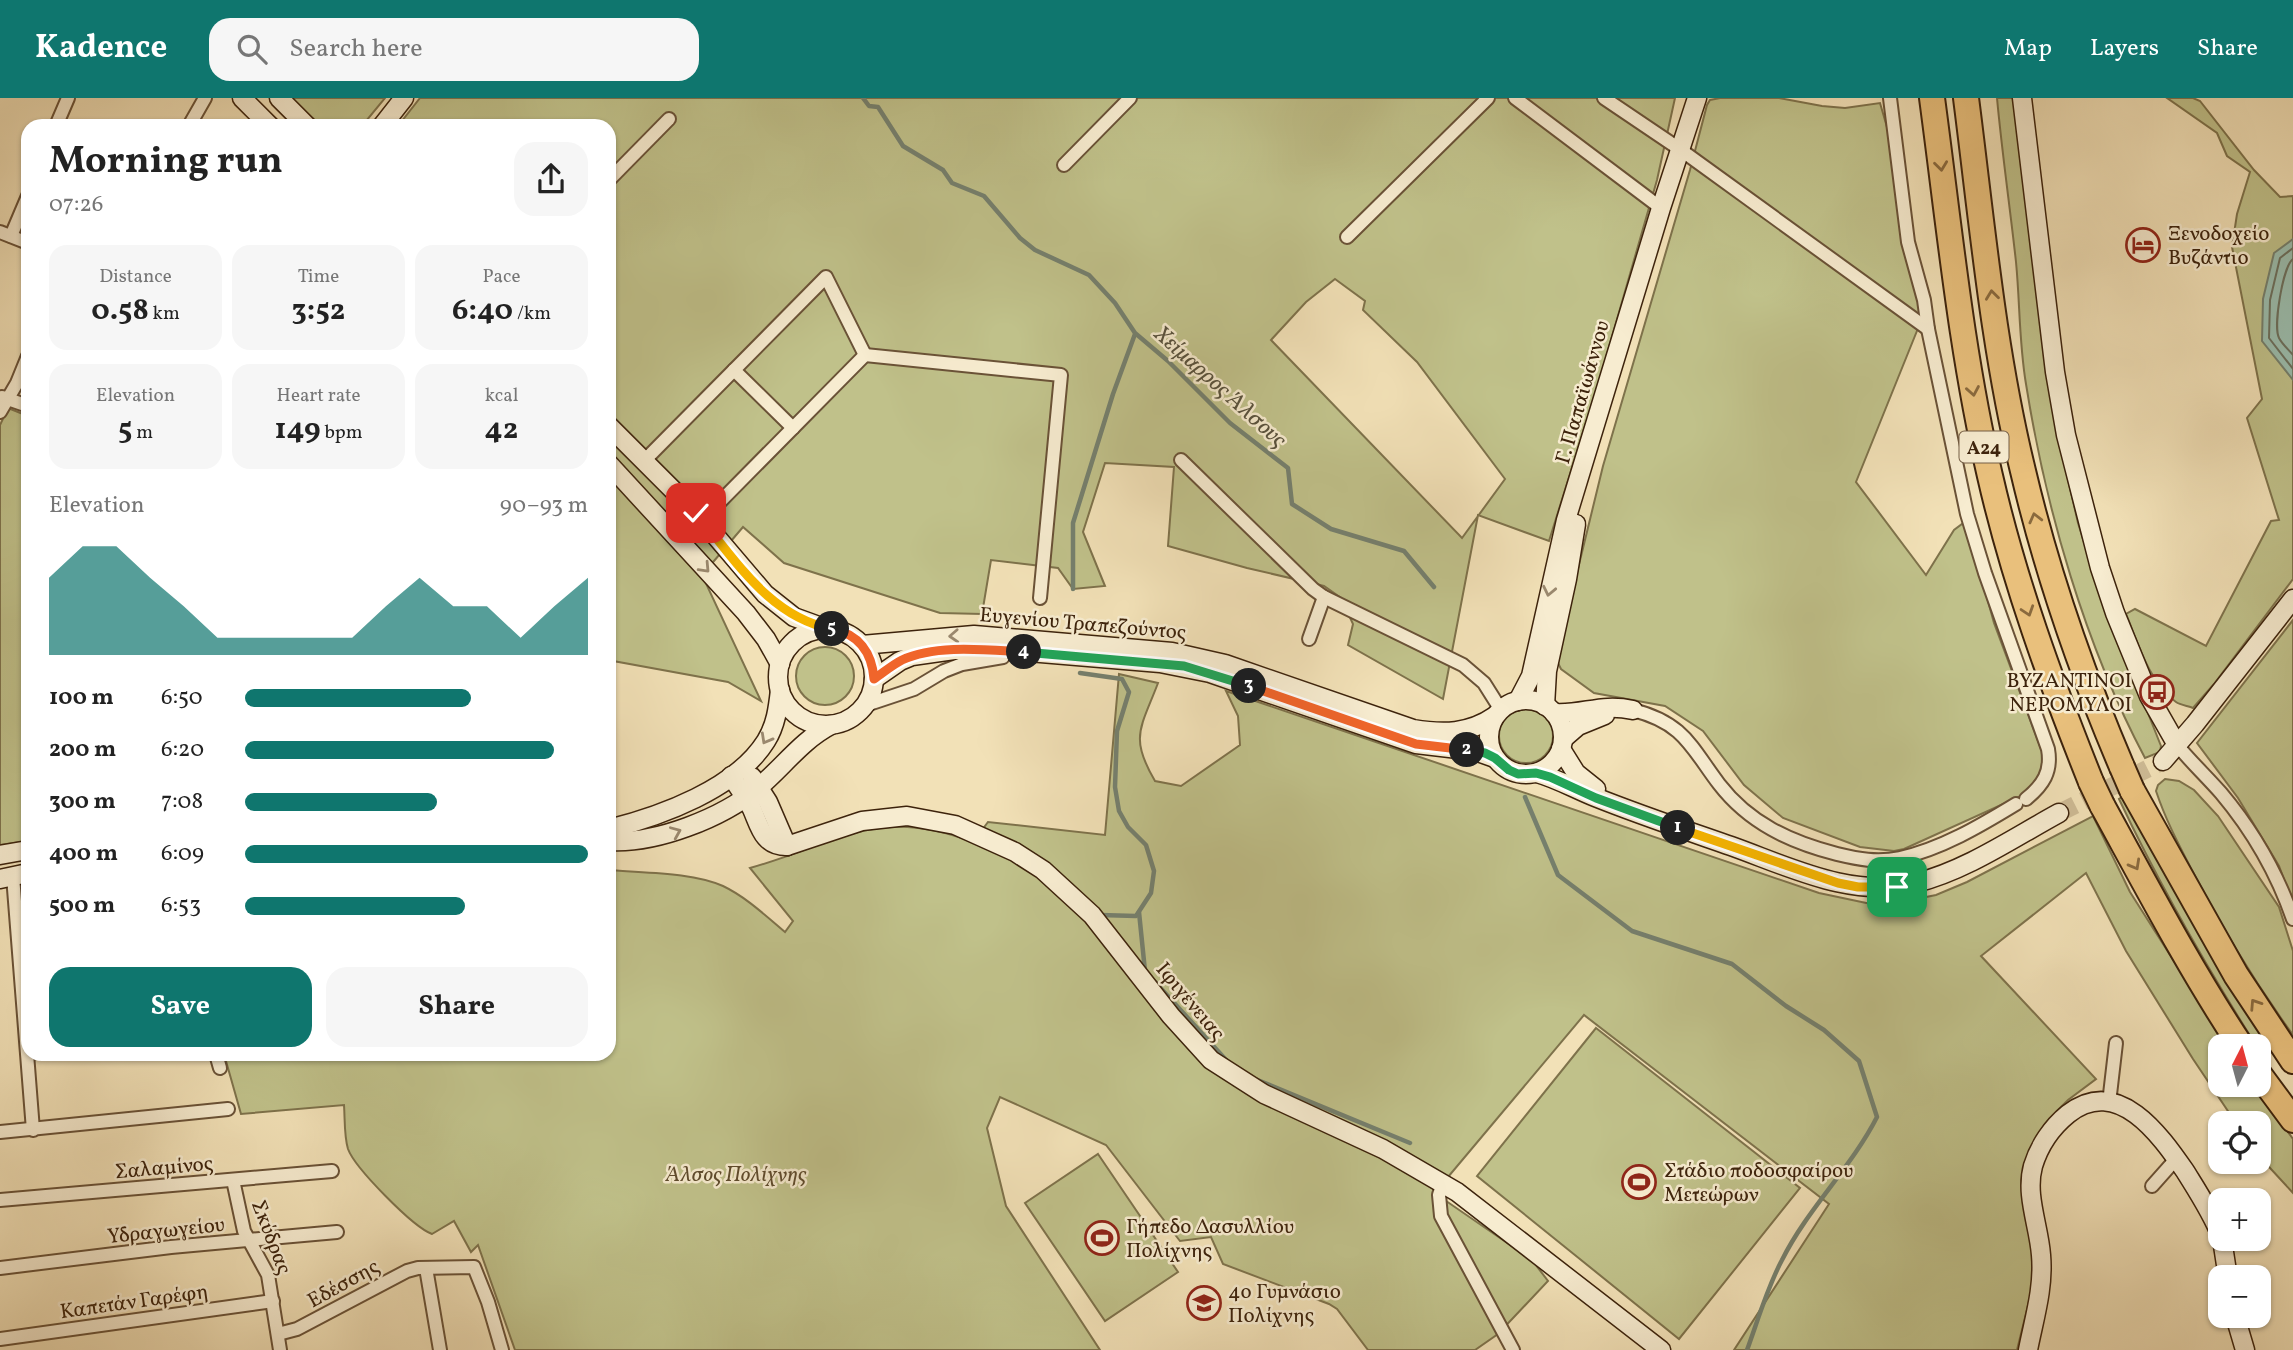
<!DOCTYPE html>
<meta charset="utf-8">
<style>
body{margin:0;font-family:Vollkorn,serif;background:#f6f6f6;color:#222;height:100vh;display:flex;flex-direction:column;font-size:26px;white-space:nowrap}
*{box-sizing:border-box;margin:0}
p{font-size:23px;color:#767676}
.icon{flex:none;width:38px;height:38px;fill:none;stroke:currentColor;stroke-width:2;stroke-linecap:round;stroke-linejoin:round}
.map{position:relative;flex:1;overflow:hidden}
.details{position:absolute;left:21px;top:21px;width:595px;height:942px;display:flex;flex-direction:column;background:#fff;border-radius:21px;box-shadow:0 2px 5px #0004}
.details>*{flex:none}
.needle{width:46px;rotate:6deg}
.tools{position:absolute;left:2208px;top:936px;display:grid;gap:14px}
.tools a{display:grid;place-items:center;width:63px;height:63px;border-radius:14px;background:#fff;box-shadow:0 2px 5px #0004;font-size:35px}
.pin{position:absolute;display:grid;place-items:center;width:60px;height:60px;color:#fff;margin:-30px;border-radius:14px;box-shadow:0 4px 10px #0006}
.km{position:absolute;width:35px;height:35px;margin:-18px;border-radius:50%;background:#222;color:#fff;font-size:19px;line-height:35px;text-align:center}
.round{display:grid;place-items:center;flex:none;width:74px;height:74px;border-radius:21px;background:#f6f6f6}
.head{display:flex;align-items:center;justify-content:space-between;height:119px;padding:0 28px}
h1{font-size:38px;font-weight:700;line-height:52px}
.metrics{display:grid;grid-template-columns:repeat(3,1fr);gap:10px;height:119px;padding:7px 28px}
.metrics div{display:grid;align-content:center;border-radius:18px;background:#f6f6f6;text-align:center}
.metrics b{font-size:30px;font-weight:700}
.metrics small{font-size:19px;font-weight:400}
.metrics p{font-size:19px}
.chart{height:196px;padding:14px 28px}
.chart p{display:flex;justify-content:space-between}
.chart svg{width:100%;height:126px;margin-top:7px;fill:#0f766e;opacity:.7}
.action{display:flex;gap:14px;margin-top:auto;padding:14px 28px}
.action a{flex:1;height:80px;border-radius:21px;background:#0f766e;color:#fff;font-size:28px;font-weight:700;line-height:80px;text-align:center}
.action a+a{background:#f6f6f6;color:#222}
ul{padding:0 28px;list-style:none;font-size:23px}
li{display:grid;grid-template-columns:112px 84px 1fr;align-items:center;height:52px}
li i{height:18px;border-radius:9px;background:#0f766e}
header{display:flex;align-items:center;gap:42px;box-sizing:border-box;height:98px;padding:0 35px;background:#0f766e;color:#fff}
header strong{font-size:33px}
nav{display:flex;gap:38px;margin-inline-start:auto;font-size:24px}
.search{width:490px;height:63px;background:#f6f6f6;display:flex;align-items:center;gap:18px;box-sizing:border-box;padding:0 24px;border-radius:21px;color:#767676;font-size:26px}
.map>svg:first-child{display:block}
.green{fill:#c0c18a;stroke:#7e724b;stroke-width:2;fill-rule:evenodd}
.water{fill:#9bbeaf;stroke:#75806e;stroke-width:2}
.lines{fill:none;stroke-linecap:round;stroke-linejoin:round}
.shore{stroke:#6c705e;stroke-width:2}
.stream{stroke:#75806e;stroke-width:4.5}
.secondary-tunnel{stroke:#cebb95;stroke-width:18;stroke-dasharray:18 9;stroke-linecap:butt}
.street-casing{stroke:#6a5237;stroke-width:16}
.secondary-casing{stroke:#3d230c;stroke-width:21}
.highway-casing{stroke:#3d230c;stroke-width:28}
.street{stroke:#f7ecd0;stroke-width:12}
.secondary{stroke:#f7ecd0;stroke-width:18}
.highway{stroke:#e9c07c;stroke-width:24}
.highway-bridge-casing{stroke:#3d230c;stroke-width:28;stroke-linecap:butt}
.highway-bridge{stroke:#e9c07c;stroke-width:24}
.oneway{stroke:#8a6a3e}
.oneway2{stroke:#9a886e}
.split-1-casing{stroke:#fff;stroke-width:14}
.split-2-casing{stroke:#fff;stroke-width:14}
.split-3-casing{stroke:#fff;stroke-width:14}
.split-4-casing{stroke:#fff;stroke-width:14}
.split-5-casing{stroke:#fff;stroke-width:14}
.split-6-casing{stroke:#fff;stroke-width:14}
.split-1{stroke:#f5b400;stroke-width:9}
.split-2{stroke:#22a559;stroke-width:9}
.split-3{stroke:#f0652b;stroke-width:9}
.split-4{stroke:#22a559;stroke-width:9}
.split-5{stroke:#f0652b;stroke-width:9}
.split-6{stroke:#f5b400;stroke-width:9}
.labels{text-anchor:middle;stroke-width:5;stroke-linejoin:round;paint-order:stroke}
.shield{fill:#f7ecd0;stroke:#755f47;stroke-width:2}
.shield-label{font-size:19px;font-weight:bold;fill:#3d230c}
.poi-label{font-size:21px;fill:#3d230c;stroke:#f7ecd0;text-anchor:start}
.street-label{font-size:21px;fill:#3d230c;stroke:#f7ecd0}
.park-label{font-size:21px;font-style:italic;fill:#5e4a2c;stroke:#f7ecd0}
.water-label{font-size:23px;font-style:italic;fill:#59523d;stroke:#f7ecd0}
</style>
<header>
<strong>Kadence</strong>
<div class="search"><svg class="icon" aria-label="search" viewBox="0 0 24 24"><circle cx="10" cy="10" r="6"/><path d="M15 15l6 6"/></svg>Search here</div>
<nav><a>Map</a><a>Layers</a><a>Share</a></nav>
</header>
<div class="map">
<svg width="2293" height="1252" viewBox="0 0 2293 1252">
<rect width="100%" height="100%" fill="#f2e1b7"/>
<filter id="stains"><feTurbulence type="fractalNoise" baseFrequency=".00286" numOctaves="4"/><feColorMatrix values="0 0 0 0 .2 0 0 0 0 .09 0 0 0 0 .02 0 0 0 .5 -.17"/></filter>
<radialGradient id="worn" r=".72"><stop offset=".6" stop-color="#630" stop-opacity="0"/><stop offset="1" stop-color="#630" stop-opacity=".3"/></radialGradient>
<g class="green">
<polygon points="292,0 385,0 362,28 320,28"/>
<path d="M420,0H1675L1657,82L1601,277L1549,443L1478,417L1443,601L1348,547L1353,526L1341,500L1324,488L1247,470L1168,448L1174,369L1105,365L1083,434L1105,488L1073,491L1058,470L991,462L982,516L940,515L784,465L743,429L702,477L761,603L728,584L613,563L609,603V28H398ZM1335,181L1365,203L1363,212L1417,264L1505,381L1462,440L1271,242L1306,204Z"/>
<path d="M1720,0H1779L1822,8L1845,10L1880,5L1889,36L1925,213L1856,384L1926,477L1954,432L1966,423L1994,525L2044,659C2043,676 2033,687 2021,698L1904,751L1894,753L1860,749L1783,720L1744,687L1703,633L1665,608L1594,595L1561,571L1556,561L1603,368L1690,72L1707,7L1710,2Z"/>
<path d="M1997,0H2015L2059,342L2078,425L2099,492L2161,648L2160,654L2145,660C2085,547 2046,412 2026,286C2019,245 2020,205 2016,164C2010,109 2002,55 1997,0Z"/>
<path d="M2167,0H2193L2200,3L2254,72L2280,99L2293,98V481L2214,586L2193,610C2188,608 2180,607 2176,604C2150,586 2138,545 2126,516L2135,511L2206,548L2271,423L2279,422L2247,320L2262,301L2232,149L2237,116L2250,74L2227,58L2217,35Z"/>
<polygon points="8,310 28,318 28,743 0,747 0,327"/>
<polygon points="2293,522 2293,806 2279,768 2238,700 2197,645"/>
<circle cx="825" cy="578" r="29"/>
<path d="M1119,576L1158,585C1141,630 1129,639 1155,683L1181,688L1240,647L1238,618L1226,593L1819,795L1871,806L1901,804L1936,797L1967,784L2093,718L2130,794L2228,948H2221V987H2254L2293,1041V1095L2259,1058V1026L2236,1025L2193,961L2126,853L2086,775L1981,858L2096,981L2068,1002L2057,1013L2031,1054L2035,1153L2034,1183L2017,1252H1734L1829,1106L1584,917L1443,1085L1433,1094L1532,1162L1548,1183L1498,1236L1475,1252H1368L1337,1211L1329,1206L1223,1166L1211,1139L1180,1143L1106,1047L1000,999L987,1030L1006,1108L1100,1252H515L478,1147L471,1154L454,1123L432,1136C413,1129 355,1070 348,1051C344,1038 345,1021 344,1007L241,1016L224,956H609V772C643,775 692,774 723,788C746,799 766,818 785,834L793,823L750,770C839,745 877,707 973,744L988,724L1105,737Z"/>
<circle cx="1526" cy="638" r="27"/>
<path d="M2165,681L2179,683L2194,692L2218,718L2279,809L2293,853V937C2256,886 2223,832 2194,776C2180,749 2166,723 2156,693L2158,687Z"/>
<path d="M2129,695L2272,951L2263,958C2211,877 2161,790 2119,701Z"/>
<polygon points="1596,930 1800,1090 1679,1241 1477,1078"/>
<polygon points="1098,1056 1178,1174 1105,1223 1025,1105"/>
</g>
<polygon class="water" points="2293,141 2293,282 2262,243 2263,201 2274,155"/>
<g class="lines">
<g class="shore">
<polyline points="2293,150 2280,160 2270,202 2269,240 2293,271"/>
<path d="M2293,161C2283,168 2273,228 2279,240C2282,246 2289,252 2293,257"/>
</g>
<g class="stream">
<polyline points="863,0 869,8 878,9 903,48 943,72 952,85 984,98 1020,140 1035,152 1089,177 1115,205 1135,235 1168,263 1230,325 1288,370 1292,406 1331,431 1404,453 1434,489"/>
<polyline points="1073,491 1073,425 1113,296 1135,236"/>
<polyline points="1080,575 1122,581 1129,594 1117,633 1115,689 1119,713 1128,729 1146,747 1154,773 1151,795 1136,818 1100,817"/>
<path d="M1525,699L1558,777L1632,833L1732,866L1786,908L1824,932L1859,963L1877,1019C1851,1070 1808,1110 1782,1162C1767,1190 1758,1222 1747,1252"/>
<polyline points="1139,814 1145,873 1147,875"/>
<polyline points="1155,884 1227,963"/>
<polyline points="1255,981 1410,1045"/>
</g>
<polyline class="secondary-tunnel" points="2059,715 2163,663"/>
<g class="street-casing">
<g id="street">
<polyline points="1515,0 1661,110"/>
<polyline points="1604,0 1681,52 1928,231"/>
<path d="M1890,0L1908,144L1924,202L1928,231L1967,416L1985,475L2048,651C2052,674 2043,687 2026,701"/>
<polyline points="56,28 68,0"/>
<polyline points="189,28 205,0"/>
<polyline points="1064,67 1130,0"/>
<polyline points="609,82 669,21"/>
<polyline points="0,134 28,145"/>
<polyline points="11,138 28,98"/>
<polyline points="1347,139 1488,0"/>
<polyline points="865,257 1061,277 1040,500"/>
<polyline points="734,272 793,330"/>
<polyline points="2,299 28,308"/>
<polyline points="0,314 17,285 28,258"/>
<polyline points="1181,362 1313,491 1324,499 1463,567 1484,585 1501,612"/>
<polyline points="644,363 826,179 865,257"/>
<polyline points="702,422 865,257"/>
<polyline points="1309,541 1324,499"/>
<polyline points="866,607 914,591 944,573 962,566 1003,559"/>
<path d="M1633,612C1684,625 1691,649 1719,686C1749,725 1790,744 1837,756C1858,761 1877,765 1900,760C1941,751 1980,728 2016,706"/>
<path d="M2177,647C2191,664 2207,679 2221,695C2253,733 2277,775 2293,821"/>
<polyline points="13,778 33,1032"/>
<polyline points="216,956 220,970"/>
<polyline points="2109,1005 2116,945"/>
<polyline points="0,1034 228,1011"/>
<polyline points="233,1082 244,1133 268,1177 280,1252"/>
<polyline points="1443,1085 1439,1097 1441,1118 1513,1252"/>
<polyline points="2152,1088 2176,1061"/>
<polyline points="0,1102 332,1073"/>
<polyline points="0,1170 171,1149 337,1134"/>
<polyline points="426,1170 440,1252"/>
<polyline points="278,1236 297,1231 407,1173 418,1170 474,1169 488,1204 502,1252"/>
<polyline points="0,1241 273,1203"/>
</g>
</g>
<g class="secondary-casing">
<g id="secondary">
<polyline points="242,0 270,28"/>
<polyline points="279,0 307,28"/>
<polyline points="2022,0 2055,274 2066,337 2100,470 2115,515 2149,598 2177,647"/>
<polyline points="382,28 404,0"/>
<polyline points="609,328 696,415 765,496 794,519 827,531"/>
<polyline points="609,366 746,515 766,541 780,566"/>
<circle cx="826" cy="579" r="48"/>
<path d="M862,547L974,537L1172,554L1225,566L1413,631C1443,636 1469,636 1495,618"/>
<polyline points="874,581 900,563 912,558 954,552 1003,552 1160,565 1210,575 1416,646 1475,653 1495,660"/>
<circle cx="1526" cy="639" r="37"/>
<polyline points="1518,603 1531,578 1566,422 1661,110 1697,0"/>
<polyline points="1545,608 1547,573 1567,481 1576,426"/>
<path d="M1554,615C1584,617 1600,605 1633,612"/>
<polyline points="1563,641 1578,628 1605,617"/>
<polyline points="1561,651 1576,675 1596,691"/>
<polyline points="2163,663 2195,626 2293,501"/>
<path d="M1537,675C1558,681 1575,691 1595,699C1640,717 1685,732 1731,748C1790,769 1852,801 1916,785C1967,772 2013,740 2059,715"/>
<path d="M731,678C738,689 746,699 752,711C760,729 763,748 787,748L862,723L907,718L955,727L1015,754L1043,772L1092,817L1171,918L1211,962L1264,996L1383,1051L1457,1094L1661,1252"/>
<polyline points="752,679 768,704 787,748"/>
<path d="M609,731C661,718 736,691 766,643C776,627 778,610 780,592"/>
<path d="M609,743C656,746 722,720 758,690C783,669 802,642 831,627"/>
<polyline points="0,757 28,752"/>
<polyline points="0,781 28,775"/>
<polyline points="2222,1141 2228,1180"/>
<polyline points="2235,1218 2245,1252"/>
<path d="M2028,1252C2034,1221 2044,1190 2041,1157C2039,1128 2025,1097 2033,1068C2039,1048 2052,1029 2068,1016C2118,977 2160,1037 2185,1073C2198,1094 2212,1115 2221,1138"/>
</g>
</g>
<g class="highway-casing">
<g id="highway">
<path d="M1932,0C1949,126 1961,254 1990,378C2014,483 2051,584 2091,684"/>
<path d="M1966,0C1982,124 1993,251 2023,373C2047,475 2081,573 2122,669"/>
<polyline points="2132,692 2236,877 2293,963"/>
<path d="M2102,707C2147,789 2190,871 2241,948"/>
<polyline points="2259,976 2293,1022"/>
</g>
</g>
<use href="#street" class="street"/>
<use href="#secondary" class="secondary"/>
<use href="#highway" class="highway"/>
<g class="highway-bridge-casing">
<g id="highway-bridge">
<polyline points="2122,669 2132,692"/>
<polyline points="2091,684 2102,707"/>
</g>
</g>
<use href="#highway-bridge" class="highway-bridge"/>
</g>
<defs><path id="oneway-chevron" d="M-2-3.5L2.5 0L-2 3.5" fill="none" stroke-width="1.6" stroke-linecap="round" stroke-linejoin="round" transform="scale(1.75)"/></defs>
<g class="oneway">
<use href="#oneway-chevron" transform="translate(1941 68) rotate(83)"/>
<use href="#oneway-chevron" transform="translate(1992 197) rotate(-97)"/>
<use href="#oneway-chevron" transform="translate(1973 293) rotate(80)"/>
<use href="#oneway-chevron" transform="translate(2035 420) rotate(-104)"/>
<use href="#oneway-chevron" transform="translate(2028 513) rotate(72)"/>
<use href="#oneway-chevron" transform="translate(2135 767) rotate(61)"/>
<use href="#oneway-chevron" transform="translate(2255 906) rotate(-123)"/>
</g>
<g class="oneway2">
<use href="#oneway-chevron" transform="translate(705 470) rotate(47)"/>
<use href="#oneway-chevron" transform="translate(1549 493) rotate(102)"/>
<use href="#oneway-chevron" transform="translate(954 538) rotate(177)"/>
<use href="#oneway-chevron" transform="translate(766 641) rotate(119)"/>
<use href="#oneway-chevron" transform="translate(676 734) rotate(-23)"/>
</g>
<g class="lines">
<g class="split-1-casing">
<polyline id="split-1" points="1678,730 1838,785 1858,789 1897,789"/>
</g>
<g class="split-2-casing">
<polyline id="split-2" points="1467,652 1485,655 1495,660 1509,672 1518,676 1536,675 1550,679 1596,700 1678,730"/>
</g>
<g class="split-3-casing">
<polyline id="split-3" points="1249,588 1416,646 1467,652"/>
</g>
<g class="split-4-casing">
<polyline id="split-4" points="1024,554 1184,568 1249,588"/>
</g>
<g class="split-5-casing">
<path id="split-5" d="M832,531C859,536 872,555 874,581C883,575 892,567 902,562C936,546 987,552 1024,554"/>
</g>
<g class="split-6-casing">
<path id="split-6" d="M696,415C735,461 769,519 832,531"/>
</g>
<use href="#split-1" class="split-1"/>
<use href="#split-2" class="split-2"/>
<use href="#split-3" class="split-3"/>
<use href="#split-4" class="split-4"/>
<use href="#split-5" class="split-5"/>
<use href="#split-6" class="split-6"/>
</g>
<defs>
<g id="hotel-ring" transform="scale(1.75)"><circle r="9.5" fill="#f7ecd0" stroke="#8f2418" stroke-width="1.5"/><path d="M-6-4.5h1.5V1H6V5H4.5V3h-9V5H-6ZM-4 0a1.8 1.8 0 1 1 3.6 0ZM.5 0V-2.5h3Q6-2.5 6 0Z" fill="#8f2418"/></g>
<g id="bus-ring" transform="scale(1.75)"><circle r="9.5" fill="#f7ecd0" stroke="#8f2418" stroke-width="1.5"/><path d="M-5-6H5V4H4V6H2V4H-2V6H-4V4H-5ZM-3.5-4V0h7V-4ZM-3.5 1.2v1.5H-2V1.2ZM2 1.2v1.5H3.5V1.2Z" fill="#8f2418"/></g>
<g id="stadium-ring" transform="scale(1.75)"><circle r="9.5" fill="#f7ecd0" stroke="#8f2418" stroke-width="1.5"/><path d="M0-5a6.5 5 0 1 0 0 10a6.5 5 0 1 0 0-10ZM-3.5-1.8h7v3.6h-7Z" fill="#8f2418"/></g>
<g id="school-ring" transform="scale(1.75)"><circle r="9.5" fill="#f7ecd0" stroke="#8f2418" stroke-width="1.5"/><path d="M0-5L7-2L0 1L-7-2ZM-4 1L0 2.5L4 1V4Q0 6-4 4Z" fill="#8f2418"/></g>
</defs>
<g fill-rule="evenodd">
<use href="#hotel-ring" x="2143" y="147"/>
<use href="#bus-ring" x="2157" y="594"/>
<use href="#stadium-ring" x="1639" y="1084"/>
<use href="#stadium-ring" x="1102" y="1140"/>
<use href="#school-ring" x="1204" y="1205"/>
</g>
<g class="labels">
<rect class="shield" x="1959.5" y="333.5" width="49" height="31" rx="5"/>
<g class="shield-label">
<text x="1984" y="356">Α24</text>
</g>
<g class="poi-label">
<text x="2168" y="142">Ξενοδοχείο<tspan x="2168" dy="24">Βυζάντιο</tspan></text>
<text x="2132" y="589" text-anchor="end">ΒΥΖΑΝΤΙΝΟΙ<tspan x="2132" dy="24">ΝΕΡΟΜΥΛΟΙ</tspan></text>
<text x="1664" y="1079">Στάδιο ποδοσφαίρου<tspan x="1664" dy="24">Μετεώρων</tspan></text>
<text x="1126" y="1135">Γήπεδο Δασυλλίου<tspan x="1126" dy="24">Πολίχνης</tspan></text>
<text x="1228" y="1200">4ο Γυμνάσιο<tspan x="1228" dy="24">Πολίχνης</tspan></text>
</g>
<g class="street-label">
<text transform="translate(1582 294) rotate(-74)" y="7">Γ. Παπαϊωάννου</text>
<text transform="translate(1083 525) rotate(5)" y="7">Ευγενίου Τραπεζούντος</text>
<text transform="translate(1191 903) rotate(50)" y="7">Ιφιγένειας</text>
<text transform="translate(164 1069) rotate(-5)" y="7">Σαλαμίνος</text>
<text transform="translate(166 1132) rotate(-6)" y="7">Υδραγωγείου</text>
<text transform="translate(272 1139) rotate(69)" y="7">Σκύδρας</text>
<text transform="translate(343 1185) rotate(-29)" y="7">Εδέσσης</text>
<text transform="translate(134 1203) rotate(-8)" y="7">Καπετάν Γαρέφη</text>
</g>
<g class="park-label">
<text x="736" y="1083">Άλσος Πολίχνης</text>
</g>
<g class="water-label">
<text transform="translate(1221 288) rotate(42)" y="8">Χείμαρρος Άλσους</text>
</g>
</g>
<rect width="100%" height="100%" filter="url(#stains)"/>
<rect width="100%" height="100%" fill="url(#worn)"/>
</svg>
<div class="tools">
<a><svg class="needle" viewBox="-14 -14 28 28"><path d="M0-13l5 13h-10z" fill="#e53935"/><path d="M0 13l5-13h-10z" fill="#767676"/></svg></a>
<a><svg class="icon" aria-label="locate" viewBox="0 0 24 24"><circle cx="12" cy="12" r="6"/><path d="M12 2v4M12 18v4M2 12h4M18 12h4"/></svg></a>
<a>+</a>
<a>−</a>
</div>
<div class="pin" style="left:1897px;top:789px;background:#1e9e55"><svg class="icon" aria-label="arrive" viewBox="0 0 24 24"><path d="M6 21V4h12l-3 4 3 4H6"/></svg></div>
<div class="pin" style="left:696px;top:415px;background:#d93025"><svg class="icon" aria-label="check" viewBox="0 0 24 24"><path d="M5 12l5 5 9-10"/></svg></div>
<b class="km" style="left:1678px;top:730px">1</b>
<b class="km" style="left:1467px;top:652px">2</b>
<b class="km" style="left:1249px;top:588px">3</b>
<b class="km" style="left:1024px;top:554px">4</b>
<b class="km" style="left:832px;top:531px">5</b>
<section class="details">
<div class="head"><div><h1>Morning run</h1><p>07:26</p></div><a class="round"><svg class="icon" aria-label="share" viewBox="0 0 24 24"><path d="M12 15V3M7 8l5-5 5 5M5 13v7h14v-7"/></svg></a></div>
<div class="metrics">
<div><p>Distance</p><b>0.58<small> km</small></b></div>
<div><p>Time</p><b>3:52</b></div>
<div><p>Pace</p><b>6:40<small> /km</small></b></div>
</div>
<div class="metrics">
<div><p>Elevation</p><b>5<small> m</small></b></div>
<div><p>Heart rate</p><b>149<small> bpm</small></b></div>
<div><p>kcal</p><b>42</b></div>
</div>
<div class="chart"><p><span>Elevation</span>90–93 m</p>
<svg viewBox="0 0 160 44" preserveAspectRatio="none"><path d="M0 44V17L10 6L20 6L30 17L40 27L50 38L60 38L70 38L80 38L90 38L100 27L110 17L120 27L130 27L140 38L150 27L160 17V44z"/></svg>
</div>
<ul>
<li><b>100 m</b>6:50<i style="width:66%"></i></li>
<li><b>200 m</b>6:20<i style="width:90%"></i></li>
<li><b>300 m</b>7:08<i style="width:56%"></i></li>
<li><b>400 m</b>6:09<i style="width:100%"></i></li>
<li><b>500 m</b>6:53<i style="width:64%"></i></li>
</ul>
<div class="action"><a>Save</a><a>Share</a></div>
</section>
</div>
